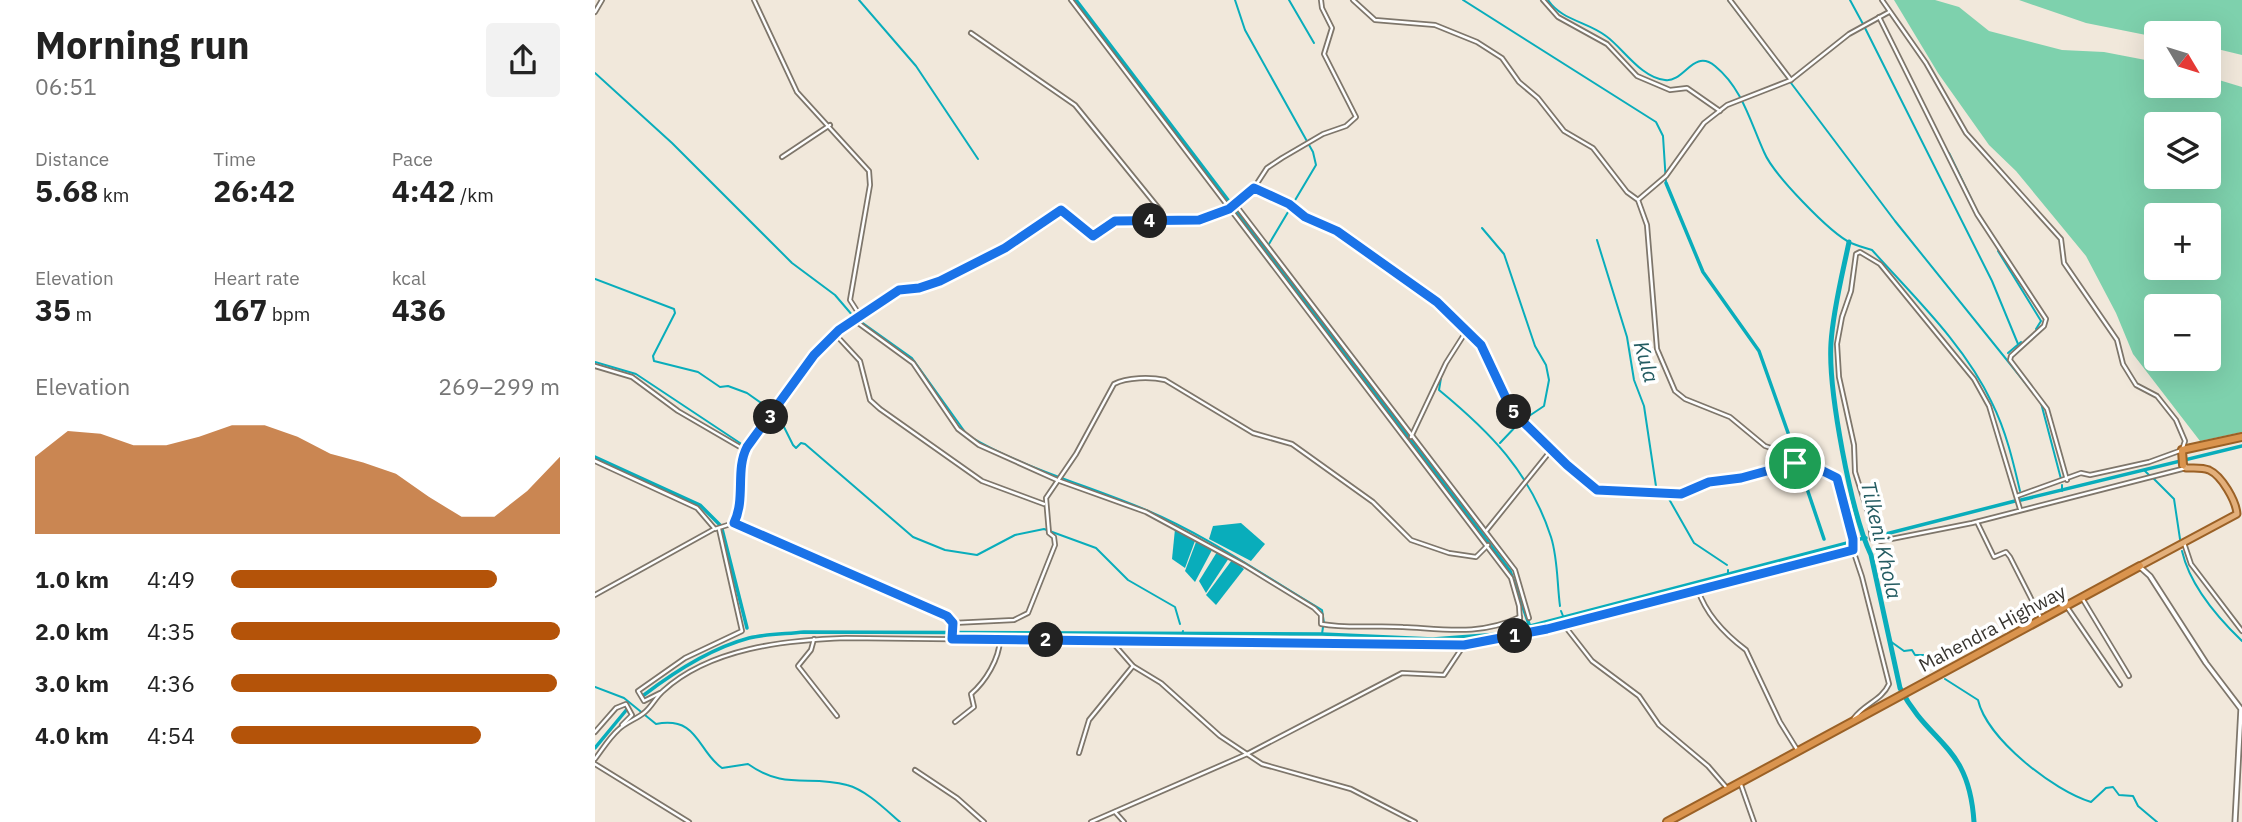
<!DOCTYPE html>
<meta charset="utf-8">
<style>
body{margin:0;font-family:"IBM Plex Sans",sans-serif;background:#f2f2f2;color:#222;height:100vh;display:flex;flex-direction:column;font-size:26px;white-space:nowrap}
*{box-sizing:border-box;margin:0}
p{font-size:23px;color:#767676}
.icon{flex:none;width:38px;height:38px;fill:none;stroke:currentColor;stroke-width:2;stroke-linecap:round;stroke-linejoin:round}
.map{position:relative;flex:1;overflow:hidden}
.panel{display:flex;flex-direction:column;background:#fff;width:595px}
.panel>*{flex:none}
.needle{width:46px;rotate:128deg}
.buttons{position:absolute;left:1549px;top:21px;display:grid;gap:14px}
.buttons a{display:grid;place-items:center;width:77px;height:77px;border-radius:7px;background:#fff;box-shadow:0 7px 28px #0002;font-size:35px}
.pin{position:absolute;display:grid;place-items:center;width:60px;height:60px;color:#fff;margin:-30px;border:4px solid #fff;border-radius:50%;box-shadow:0 2px 7px #0007}
.km{position:absolute;width:35px;height:35px;margin:-18px;border-radius:50%;background:#222;color:#fff;font-size:19px;line-height:35px;text-align:center}
.round{display:grid;place-items:center;flex:none;width:74px;height:74px;border-radius:7px;background:#f2f2f2}
.summary{display:flex;align-items:center;justify-content:space-between;height:119px;padding:0 35px}
h1{font-size:38px;font-weight:700;line-height:52px}
.stats{display:grid;grid-template-columns:repeat(3,1fr);gap:10px;height:119px;padding:7px 35px}
.stats div{display:grid;align-content:center}
.stats b{font-size:30px;font-weight:700}
.stats small{font-size:19px;font-weight:400}
.stats p{font-size:19px}
.chart{height:196px;padding:14px 35px}
.chart p{display:flex;justify-content:space-between}
.chart svg{width:100%;height:126px;margin-top:7px;fill:#b45309;opacity:.7}
ul{padding:0 35px;list-style:none;font-size:23px}
li{display:grid;grid-template-columns:112px 84px 1fr;align-items:center;height:52px}
li i{height:18px;border-radius:9px;background:#b45309}
main{display:flex;flex:1;min-height:0}
.map>svg:first-child{display:block}
.green{fill:#7ed1ad;fill-rule:evenodd}
.water{fill:#09adbb}
.lines{fill:none;stroke-linecap:round;stroke-linejoin:round}
.stream{stroke:#09adbb;stroke-width:2}
.canal{stroke:#09adbb;stroke-width:3.5}
.river{stroke:#09adbb;stroke-width:5}
.minor-casing{stroke:#7e766b;stroke-width:6}
.tertiary-casing{stroke:#7e766b;stroke-width:7}
.primary-casing{stroke:#9b6126;stroke-width:9}
.trunk-casing{stroke:#9b6126;stroke-width:10}
.minor{stroke:#fff;stroke-width:2.5}
.tertiary{stroke:#fff;stroke-width:3.5}
.primary{stroke:#e3af7a;stroke-width:5}
.trunk{stroke:#da944e;stroke-width:6}
.route-casing{stroke:#fff;stroke-width:14}
.route{stroke:#1a73e8;stroke-width:9}
.labels{text-anchor:middle;stroke-width:7;stroke-linejoin:round;paint-order:stroke}
.street-label{font-size:19px;fill:#37342f;stroke:#fff}
.water-label{font-size:21px;font-style:italic;fill:#245c62;stroke:#fff}
</style>
<main>
<section class="panel">
<div class="summary"><div><h1>Morning run</h1><p>06:51</p></div><a class="round"><svg class="icon" aria-label="share" viewBox="0 0 24 24"><path d="M12 15V3M7 8l5-5 5 5M5 13v7h14v-7"/></svg></a></div>
<div class="stats">
<div><p>Distance</p><b>5.68<small> km</small></b></div>
<div><p>Time</p><b>26:42</b></div>
<div><p>Pace</p><b>4:42<small> /km</small></b></div>
</div>
<div class="stats">
<div><p>Elevation</p><b>35<small> m</small></b></div>
<div><p>Heart rate</p><b>167<small> bpm</small></b></div>
<div><p>kcal</p><b>436</b></div>
</div>
<div class="chart"><p><span>Elevation</span>269–299 m</p>
<svg viewBox="0 0 160 44" preserveAspectRatio="none"><path d="M0 44V17L10 8L20 9L30 13L40 13L50 10L60 6L70 6L80 10L90 16L100 19L110 23L120 31L130 38L140 38L150 29L160 17V44z"/></svg>
</div>
<ul>
<li><b>1.0 km</b>4:49<i style="width:81%"></i></li>
<li><b>2.0 km</b>4:35<i style="width:100%"></i></li>
<li><b>3.0 km</b>4:36<i style="width:99%"></i></li>
<li><b>4.0 km</b>4:54<i style="width:76%"></i></li>
</ul>
</section>
<div class="map">
<svg width="1647" height="822" viewBox="0 0 1647 822">
<rect width="100%" height="100%" fill="#f1e8db"/>
<g class="green">
<path d="M1299,0H1340L1364,7L1394,31L1467,50L1509,52L1561,62V86H1614V77L1647,87V432L1605,441L1538,354L1521,313L1491,256L1421,171L1394,145L1343,73ZM1561,124H1614V177H1561ZM1561,215H1614V268H1561ZM1561,306H1614V359H1561Z"/>
<polygon points="1424,0 1647,0 1647,55 1614,47 1614,33 1561,33 1561,37 1491,23"/>
</g>
<g class="water">
<polygon points="646,523 670,544 656,561 614,539 618,526"/>
<polygon points="580,529 600,541 590,568 577,559"/>
<polygon points="601,542 617,550 600,582 590,571"/>
<polygon points="622,552 634,558 611,593 604,581"/>
<polygon points="637,560 649,569 621,605 611,595"/>
</g>
<g class="lines">
<g class="stream">
<polyline points="264,0 321,66 383,159"/>
<polyline points="640,0 650,30 718,152 721,165 674,244"/>
<polyline points="694,0 719,43"/>
<polyline points="868,0 1061,122 1068,136 1071,183"/>
<path d="M953,0C966,20 993,22 1011,36C1028,48 1046,78 1070,80C1089,83 1098,48 1120,66C1147,88 1155,121 1169,152C1178,174 1235,233 1256,243C1263,246 1270,248 1277,250C1319,297 1370,345 1397,403C1411,431 1418,461 1425,491"/>
<polyline points="1133,0 1193,79"/>
<polyline points="1255,0 1268,24"/>
<polyline points="1270,28 1397,281 1423,344"/>
<polyline points="0,73 77,143 197,263 240,295 258,316 317,358 370,432"/>
<polyline points="1196,83 1300,221 1432,385"/>
<polyline points="1354,153 1384,215"/>
<polyline points="887,228 909,254 940,346 951,365 954,380 949,406 928,420"/>
<polyline points="1002,240 1032,337 1039,380 1049,406 1062,493"/>
<polyline points="1403,251 1446,321 1441,329"/>
<polyline points="0,279 79,309 80,313 58,356 59,361 103,372 125,387 133,386 152,393 183,415 198,445 201,448 206,443 210,444 318,537 350,550 382,555 420,535 449,529 501,548 533,580 580,607 585,624"/>
<polyline points="1413,353 1426,342"/>
<polyline points="0,362 41,374 148,445"/>
<path d="M846,378L844,390C895,432 935,472 956,537C963,559 962,584 965,606"/>
<polyline points="1446,403 1466,479"/>
<path d="M374,436C430,469 492,485 551,510C613,536 669,576 727,610L729,623"/>
<polyline points="905,443 925,422"/>
<polyline points="1549,470 1554,475"/>
<polyline points="1559,479 1579,499 1585,539"/>
<polyline points="1467,485 1467,491"/>
<polyline points="1062,496 1074,499 1099,543 1132,565"/>
<path d="M1587,551C1595,586 1622,617 1647,641"/>
<polyline points="1133,570 1133,574"/>
<polyline points="966,611 968,616"/>
<polyline points="727,634 728,627"/>
<polyline points="587,635 588,631"/>
<polyline points="1295,641 1309,651 1317,650 1320,655 1329,655 1339,667 1345,660"/>
<path d="M1350,679L1383,700C1392,739 1459,791 1496,802L1511,788L1518,787L1524,795L1538,796L1543,806L1562,822"/>
<path d="M0,687L29,698L61,724C104,716 102,751 127,768L153,764C191,791 214,774 252,785C271,790 290,809 305,822"/>
</g>
<g class="canal">
<polyline points="481,0 915,571 934,624"/>
<polyline points="1071,183 1108,272 1164,351 1202,458"/>
<polyline points="0,457 105,505 125,525"/>
<polyline points="1204,465 1229,539"/>
<polyline points="1426,500 1647,446"/>
<polyline points="127,529 152,628"/>
<polyline points="1279,537 1420,501"/>
<polyline points="1265,539 1271,538"/>
<path d="M49,695C79,672 117,648 154,638C171,634 191,634 209,632L727,634L838,639L904,634L1256,542"/>
<polyline points="0,748 33,708"/>
</g>
<path class="river" d="M1254,242C1247,276 1238,310 1236,343C1233,390 1256,513 1276,555L1305,688C1335,746 1374,743 1379,822"/>
<g class="minor-casing">
<g id="minor">
<polyline points="159,0 202,92 274,171 275,185 255,300 264,314 262,317"/>
<polyline points="476,0 916,578 924,606 926,635"/>
<path d="M758,0L780,20L840,25L882,42L907,58L924,82L943,98L969,131L998,148L1032,192L1043,200L1052,225L1062,349L1080,391L1090,399L1135,417L1170,446L1185,451L1201,463L1219,464L1243,479L1258,539V550L1267,577L1294,684C1287,700 1269,704 1259,718"/>
<polyline points="948,0 963,17 1012,44 1042,76 1075,90 1092,88 1125,111"/>
<polyline points="1135,0 1196,80"/>
<polyline points="1287,0 1331,63 1371,133 1466,239 1469,263 1522,340 1528,364 1541,385 1562,396 1581,420 1590,441 1587,450 1554,462 1495,475 1486,473 1422,496"/>
<polyline points="0,12 7,0"/>
<polyline points="1284,17 1382,214 1451,319 1449,326 1416,356 1415,360 1452,409 1472,480"/>
<polyline points="376,33 480,105 566,211 570,221"/>
<polyline points="187,157 235,125"/>
<polyline points="660,189 694,204 710,217 742,231 842,302 886,345 917,411 972,465 1002,490 1086,494 1114,482 1146,478 1201,463"/>
<polyline points="1044,199 1071,176 1109,123 1132,105 1196,80 1254,34 1294,12"/>
<polyline points="640,204 920,570 934,618"/>
<path d="M259,320L318,363L363,429L384,445L462,480L551,512L649,565L719,608L726,615V624C754,629 780,625 808,627C849,629 885,636 925,617"/>
<polyline points="240,334 265,361 275,400 285,409 387,481 449,504"/>
<polyline points="0,366 37,377 83,411 150,450"/>
<polyline points="816,437 851,363 872,330"/>
<path d="M0,461L102,508L120,529L139,523C151,498 140,470 152,447C180,411 208,359 244,330C252,324 299,291 306,290C324,286 339,284 357,276C396,258 430,234 466,210L498,236L520,221L595,222L626,213L659,188L672,168L687,158L728,134L751,126L761,117L729,54L737,28L727,8L726,0"/>
<polyline points="1425,509 1394,406 1379,379 1285,264 1265,252 1261,254 1256,291 1247,317 1242,344 1244,377 1259,445 1260,472 1274,516 1277,539 1286,541 1377,523 1591,468"/>
<polyline points="1382,522 1399,557 1411,552 1415,557 1446,618"/>
<polyline points="139,523 352,616 358,623 357,639"/>
<polyline points="891,531 957,449"/>
<polyline points="1589,543 1596,564 1647,631"/>
<path d="M1103,590C1111,614 1131,635 1151,650L1185,722L1203,751"/>
<polyline points="0,595 119,529"/>
<polyline points="1487,598 1534,676"/>
<polyline points="1472,607 1525,685"/>
<path d="M358,623L419,620L433,613L460,545L459,537L454,533L451,498L481,454L519,384C532,377 556,377 570,380L658,433L697,444L778,502L816,540L854,553L881,557L893,545"/>
<polyline points="969,625 997,661 1044,696 1064,725 1113,766 1132,788"/>
<polyline points="219,639 216,650 203,666 242,716"/>
<polyline points="517,642 538,666 566,683 625,736 667,764 756,789 820,822"/>
<polyline points="65,693 49,701 43,691 90,658 147,631 124,529"/>
<path d="M360,722L379,707L376,694C391,681 404,659 405,640"/>
<polyline points="0,732 21,708 31,704 37,715 27,725"/>
<polyline points="484,753 494,720 538,666"/>
<path d="M0,759C7,750 14,738 23,730C31,722 42,719 50,712C57,706 61,697 68,691C115,648 190,640 251,638L869,645L952,629L1258,550"/>
<polyline points="0,764 94,822"/>
<polyline points="320,770 362,798 389,822"/>
<polyline points="1146,785 1159,822"/>
<polyline points="520,812 529,822"/>
<polyline points="496,822 652,754 807,673 849,675 869,645"/>
</g>
</g>
<g class="tertiary-casing">
<polyline id="tertiary" points="1545,567 1555,576 1611,663 1646,709 1640,822"/>
</g>
<g class="primary-casing">
<path id="primary" d="M1545,566L1642,514C1641,501 1627,476 1614,470C1607,467 1599,468 1591,468L1588,465"/>
</g>
<g class="trunk-casing">
<g id="trunk">
<polyline points="1588,465 1587,450 1647,437"/>
<polyline points="1072,822 1545,566"/>
</g>
</g>
<use href="#minor" class="minor"/>
<use href="#tertiary" class="tertiary"/>
<use href="#primary" class="primary"/>
<use href="#trunk" class="trunk"/>
</g>
<g class="lines">
<g class="route-casing">
<path id="route" d="M659,188L694,204L710,217L742,231L842,302L886,345L917,411L972,465L1002,490L1086,494L1114,482L1146,478L1208,461L1242,478L1258,539V550L952,629L869,645L357,639L358,623L352,616L139,523C151,498 140,470 152,447L219,355L244,330L304,290L324,288L345,281L410,248L466,210L498,236L520,221L604,220L634,209Z"/>
</g>
<use href="#route" class="route"/>
</g>
<g class="labels">
<g class="street-label">
<text transform="translate(1397 628) rotate(-28)" y="7">Mahendra Highway</text>
</g>
<g class="water-label">
<text transform="translate(1051 362) rotate(74)" y="7">Kula</text>
<text transform="translate(1286 540) rotate(77)" y="7">Tilkeni Khola</text>
</g>
</g>
</svg>
<div class="buttons">
<a><svg class="needle" viewBox="-14 -14 28 28"><path d="M0-13l5 13h-10z" fill="#e53935"/><path d="M0 13l5-13h-10z" fill="#767676"/></svg></a>
<a><svg class="icon" aria-label="layers" viewBox="0 0 24 24"><path d="M12 4l9 5-9 5-9-5zM3 14l9 5 9-5"/></svg></a>
<a>+</a>
<a>−</a>
</div>
<div class="pin" style="left:1200px;top:463px;background:#1e9e55"><svg class="icon" aria-label="arrive" viewBox="0 0 24 24"><path d="M6 21V4h12l-3 4 3 4H6"/></svg></div>
<b class="km" style="left:920px;top:636px">1</b>
<b class="km" style="left:451px;top:640px">2</b>
<b class="km" style="left:176px;top:417px">3</b>
<b class="km" style="left:555px;top:221px">4</b>
<b class="km" style="left:919px;top:412px">5</b>
</div>
</main>
